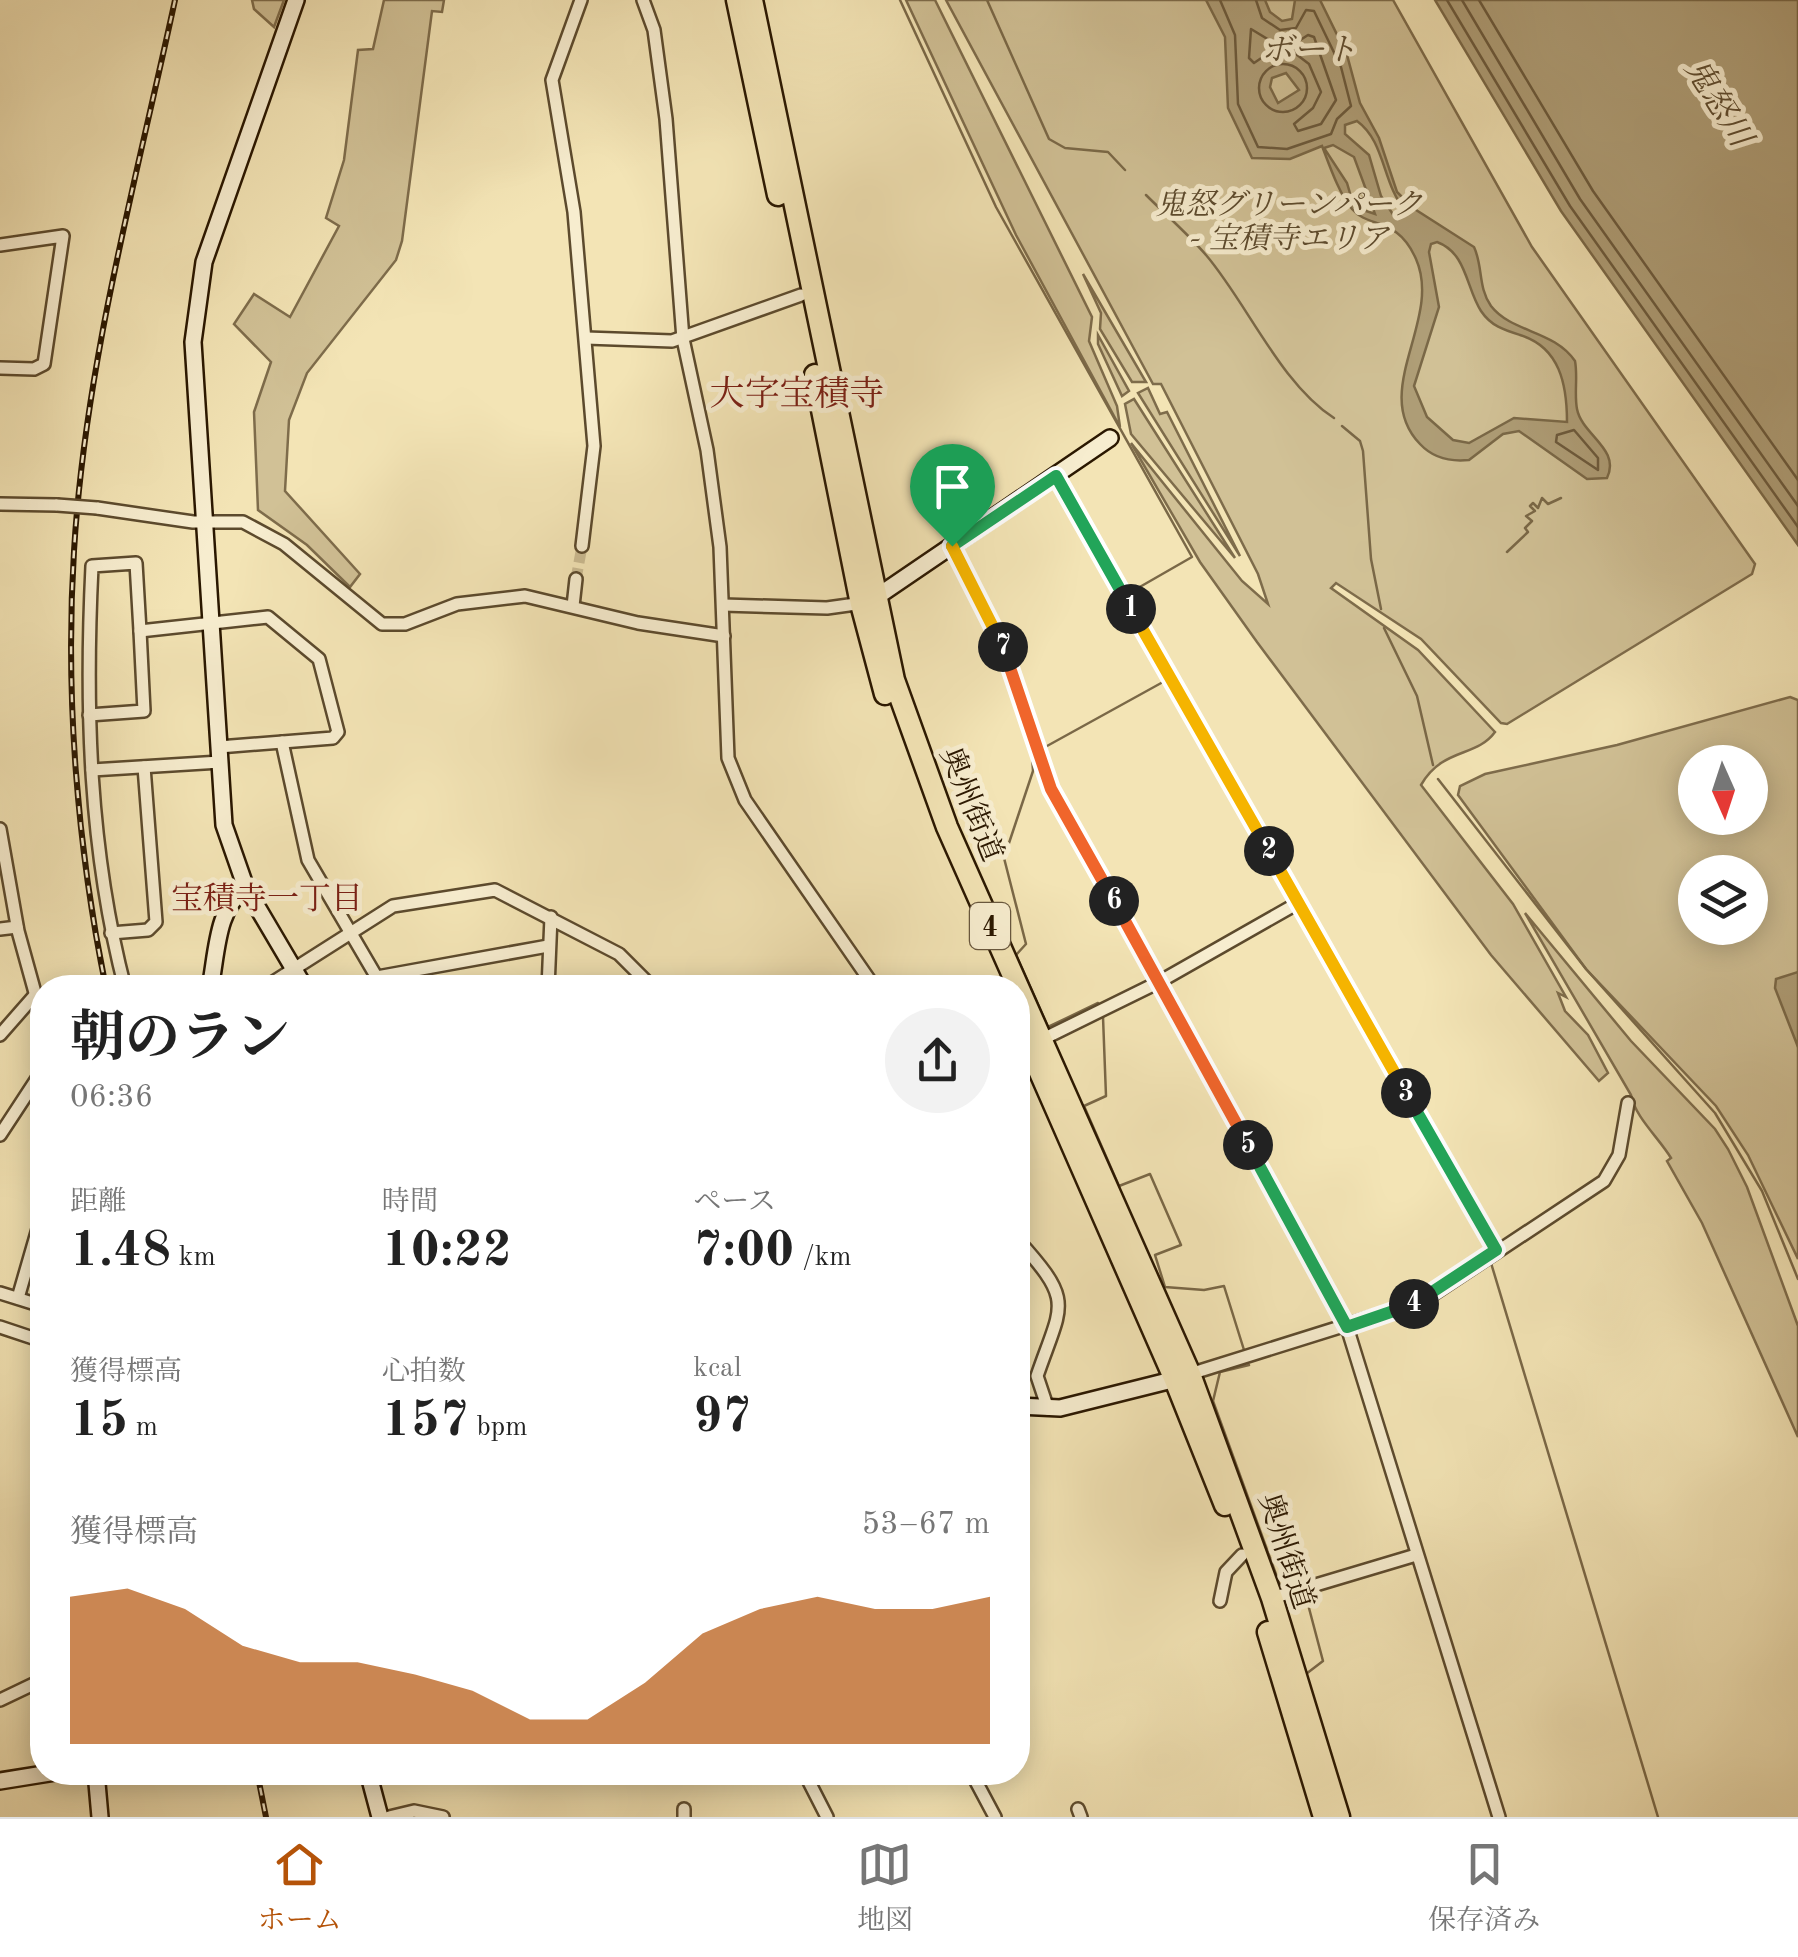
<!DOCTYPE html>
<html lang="ja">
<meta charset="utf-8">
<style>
body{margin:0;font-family:"Old Standard TT","Noto Serif JP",serif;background:#f2f2f2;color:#222;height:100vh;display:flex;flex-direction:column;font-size:38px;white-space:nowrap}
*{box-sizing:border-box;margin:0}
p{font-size:32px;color:#767676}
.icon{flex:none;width:55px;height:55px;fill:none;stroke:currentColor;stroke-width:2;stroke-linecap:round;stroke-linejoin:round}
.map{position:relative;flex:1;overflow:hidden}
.sheet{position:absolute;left:30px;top:975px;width:1000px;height:810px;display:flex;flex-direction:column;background:#fff;border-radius:40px;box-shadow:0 5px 25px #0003}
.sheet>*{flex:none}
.needle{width:65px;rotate:177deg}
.controls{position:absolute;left:1678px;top:745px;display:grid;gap:20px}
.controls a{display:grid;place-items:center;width:90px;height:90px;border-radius:50%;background:#fff;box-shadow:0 5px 25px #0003;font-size:50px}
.pin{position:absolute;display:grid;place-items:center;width:85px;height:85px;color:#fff;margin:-102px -42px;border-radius:50% 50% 50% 0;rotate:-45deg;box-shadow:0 0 10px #0007}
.pin .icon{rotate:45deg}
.km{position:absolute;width:50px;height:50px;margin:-25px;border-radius:50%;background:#222;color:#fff;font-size:28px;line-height:50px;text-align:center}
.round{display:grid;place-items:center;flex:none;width:105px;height:105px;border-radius:52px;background:#f2f2f2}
.summary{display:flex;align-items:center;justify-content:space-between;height:170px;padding:0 40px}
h1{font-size:55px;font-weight:700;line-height:75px}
.metrics{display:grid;grid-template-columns:repeat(3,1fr);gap:15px;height:170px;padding:10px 40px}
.metrics div{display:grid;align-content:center}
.metrics b{font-size:50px;font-weight:700}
.metrics small{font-size:28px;font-weight:400}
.metrics p{font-size:28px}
.chart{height:280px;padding:20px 40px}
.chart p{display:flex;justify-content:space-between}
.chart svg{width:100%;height:180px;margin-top:10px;fill:#b45309;opacity:.7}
.menu{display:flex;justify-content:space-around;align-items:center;height:140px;border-top:2px solid #e0e0e0;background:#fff;font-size:28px;color:#767676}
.menu a{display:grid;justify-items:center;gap:5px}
.menu .current{color:#b45309}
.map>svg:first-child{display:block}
.green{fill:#d1c196;stroke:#7e6c4b;stroke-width:2.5;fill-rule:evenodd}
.water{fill:#af9e77;stroke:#7a6847;stroke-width:2.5;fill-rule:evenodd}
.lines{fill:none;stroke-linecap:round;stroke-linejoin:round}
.shore{stroke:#6c5a3c;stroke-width:2.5}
.stream{stroke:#7a6847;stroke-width:2.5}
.street-tunnel{stroke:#cbbb91;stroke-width:11;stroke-dasharray:11 5.5;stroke-linecap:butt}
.street-casing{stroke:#5c4a2d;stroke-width:16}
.secondary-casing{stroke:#2a1700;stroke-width:20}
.highway-casing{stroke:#2a1700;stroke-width:25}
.street{stroke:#f7edcf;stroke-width:11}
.secondary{stroke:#f7edcf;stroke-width:15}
.highway{stroke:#f3e4b5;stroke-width:20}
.rail-casing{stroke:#2a1700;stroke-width:6}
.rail{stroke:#f7edcf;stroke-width:2.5;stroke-dasharray:8;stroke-linecap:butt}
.street-bridge-casing{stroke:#5c4a2d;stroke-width:16;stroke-linecap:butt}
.street-bridge{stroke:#f7edcf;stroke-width:11}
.split-1-casing{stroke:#fff;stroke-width:20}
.split-2-casing{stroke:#fff;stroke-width:20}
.split-3-casing{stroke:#fff;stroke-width:20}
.split-4-casing{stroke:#fff;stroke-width:20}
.split-5-casing{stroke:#fff;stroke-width:20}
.split-6-casing{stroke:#fff;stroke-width:20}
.split-7-casing{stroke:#fff;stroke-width:20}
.split-8-casing{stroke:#fff;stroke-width:20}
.split-1{stroke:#22a559;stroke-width:12}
.split-2{stroke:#f5b400;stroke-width:12}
.split-3{stroke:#f5b400;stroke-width:12}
.split-4{stroke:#22a559;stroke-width:12}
.split-5{stroke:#22a559;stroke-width:12}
.split-6{stroke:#f0652b;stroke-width:12}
.split-7{stroke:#f0652b;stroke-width:12}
.split-8{stroke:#f5b400;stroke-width:12}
.labels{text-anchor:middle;stroke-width:10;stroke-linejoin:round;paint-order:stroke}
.shield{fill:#f7edcf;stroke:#68573e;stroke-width:2.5}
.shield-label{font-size:28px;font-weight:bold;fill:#2a1700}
.park-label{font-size:30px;font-style:italic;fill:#5c4a2d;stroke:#f7edcf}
.street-label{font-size:30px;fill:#2a1700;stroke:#f7edcf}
.water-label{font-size:32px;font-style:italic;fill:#5f4d30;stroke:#f7edcf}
.neighbourhood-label{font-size:32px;fill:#7a1f14;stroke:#f7edcf}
.quarter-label{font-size:35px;fill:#7a1f14;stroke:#f7edcf}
</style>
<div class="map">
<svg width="1798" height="1817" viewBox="0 0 1798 1817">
<rect width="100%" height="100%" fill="#f3e4b5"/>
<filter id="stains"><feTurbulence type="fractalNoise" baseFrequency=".002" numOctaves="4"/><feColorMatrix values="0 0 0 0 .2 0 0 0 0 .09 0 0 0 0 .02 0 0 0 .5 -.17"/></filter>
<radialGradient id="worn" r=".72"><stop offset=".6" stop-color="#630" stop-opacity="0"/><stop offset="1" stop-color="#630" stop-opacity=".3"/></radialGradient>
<g class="green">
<polygon points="252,0 284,0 274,27 254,9"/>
<polygon points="384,0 444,0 442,12 432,11 402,241 396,260 307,373 289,420 285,491 360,574 350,587 307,545 258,510 254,412 271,362 234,324 254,294 290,317 339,226 326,218 344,160 358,50 373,49"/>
<polygon points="906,0 935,0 1092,317 1089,341 1117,406 1120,427 1016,235"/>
<path d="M946,0H1393L1532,247L1755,564L1752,574L1507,724L1501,723L1421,639L1336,583L1331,588L1418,650L1495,732C1476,758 1443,747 1421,785L1513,904L1566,997L1558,993L1565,1011L1588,1035L1608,1073L1599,1081L1491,955L1257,642L1200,562L1131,443L1242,581L1268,604L1258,574L1161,384H1153Z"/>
<polygon points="1083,274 1146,382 1132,382 1100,329 1101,313"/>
<polygon points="1098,335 1129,391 1122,396 1098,344"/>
<polygon points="1148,388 1160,414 1167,412 1240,556 1138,393"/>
<polygon points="1134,399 1235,558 1131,434 1125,404"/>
<path d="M1790,697L1798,700V1259L1748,1155L1716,1106L1586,969L1458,795L1460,786L1485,774L1617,745ZM1695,762H1750V818H1695ZM1695,872H1750V928H1695Z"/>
<path d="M1525,913L1631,1041L1715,1129L1728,1149L1747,1187L1798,1326V1437L1702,1223L1667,1161L1671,1158C1659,1138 1635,1117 1631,1095Z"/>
</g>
<g class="water">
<path d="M1206,0H1265L1270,12L1282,21L1292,19L1295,0H1320L1347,55L1360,103L1379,138L1397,192L1413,208L1474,247C1483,266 1478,288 1491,306C1512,333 1554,330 1575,361C1578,377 1574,393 1577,409C1582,435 1621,449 1607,478L1587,479L1519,431L1503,434L1469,460C1450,462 1433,458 1420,444C1369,391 1443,320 1416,259C1397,216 1369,229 1352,209C1339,194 1329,164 1322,146L1290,159L1252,158L1228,108L1225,37ZM1286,73L1299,90L1278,103L1270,87L1272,78ZM1357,121C1386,142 1382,185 1406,211L1403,217L1394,216L1381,196L1369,155L1345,134V125ZM1333,145L1354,157L1375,214L1354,207L1347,183L1324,148ZM1437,242C1467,253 1466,288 1481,311C1491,326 1504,330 1520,335C1560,347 1567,385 1567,422L1514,418L1469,443L1453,440L1427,417L1414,386L1439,307L1429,252L1431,244Z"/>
<polygon points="1435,0 1798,0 1798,545 1561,211"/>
<polygon points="1798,972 1798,1047 1775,988 1776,979"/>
</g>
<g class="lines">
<g class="shore">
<polyline points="1220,0 1235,35 1238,104 1258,147 1287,149 1331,134 1337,119 1351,106 1341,67 1314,11 1306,10 1296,28 1280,30 1262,18 1256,0"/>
<polyline points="1447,0 1570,206 1798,527"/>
<polyline points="1462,0 1580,199 1798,506"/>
<polyline points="1479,0 1593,191 1798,480"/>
<polygon points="1251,29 1279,46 1254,63 1249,58"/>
<polygon points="1308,35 1314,37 1336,100 1321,124 1298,131 1294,124 1313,108 1321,92 1309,64 1288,48"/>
<circle cx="1283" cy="88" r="24"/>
<polygon points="1574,430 1598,458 1598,470 1556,442 1557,435"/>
</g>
<g class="stream">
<polyline points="900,0 996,207 1192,557 1131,592"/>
<polyline points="987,0 1049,139 1065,148 1108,152 1125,170"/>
<path d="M1146,195C1166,215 1188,234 1206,255C1247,303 1280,383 1334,418"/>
<polyline points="1342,426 1360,441 1363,451 1371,559 1381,609"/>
<polyline points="1507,552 1528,532 1525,528 1532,521 1526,516 1535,511 1530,506 1533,503 1538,508 1542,498 1548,504 1561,498"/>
<polyline points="1119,600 1289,898"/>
<polyline points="1384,628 1417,696 1433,765"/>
<polyline points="1047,746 1163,682"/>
<polyline points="1032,754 1033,771 1004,858 1026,944 1016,955 1048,1027 1098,1003"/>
<polyline points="1438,779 1586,969 1715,1113 1762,1191 1798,1279"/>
<polyline points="1298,913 1487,1249"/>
<polyline points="1103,1017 1106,1096 1084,1106 1119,1186 1150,1174 1181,1245 1155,1255 1165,1287 1204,1290 1224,1286 1244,1350"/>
<polyline points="1491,1263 1658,1817"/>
<polyline points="1249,1365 1220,1372 1213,1401 1281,1588"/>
<polyline points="1305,1593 1323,1661 1306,1674 1331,1758"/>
</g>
<polyline class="street-tunnel" points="576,579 582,546"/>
<g class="street-casing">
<g id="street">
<polyline points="581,0 552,80 574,212 594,446 582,546"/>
<polyline points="643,0 654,30 666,119 683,339 707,450 720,547 728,758 745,800 875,988"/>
<polyline points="0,245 63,236 44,364 34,369 0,368"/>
<polyline points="586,338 672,341 801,295"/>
<polyline points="1056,476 1496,1250"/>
<polyline points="0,504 57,505"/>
<polyline points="97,508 193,522 243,522 284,544 382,624 405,624 457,604 525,596 638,623 724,636"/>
<polyline points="952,546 1003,648 1051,789 1347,1327 1499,1817"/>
<polyline points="723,605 827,608 863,603"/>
<polyline points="573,606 576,579"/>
<polyline points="89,715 144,711 140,631"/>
<polyline points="282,742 308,860 383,988"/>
<polyline points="92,770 220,762"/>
<polyline points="0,829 18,931 42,1018"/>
<polyline points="0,929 17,927"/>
<polyline points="111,933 148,930 156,922 144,767"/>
<polyline points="377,977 548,946"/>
<path d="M125,988C89,849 85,709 92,566L136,563L140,631L268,617L319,659L338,732L333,738L219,747"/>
<polyline points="264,988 393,906 495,890 619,954 653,988"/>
<polyline points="548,988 551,917"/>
<polyline points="0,1035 35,995"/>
<polyline points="1041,1040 1159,982 1298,903"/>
<polyline points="0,1135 42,1071"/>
<path d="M1018,1240C1075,1303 1062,1303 1037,1376L1048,1409"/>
<polyline points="0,1293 42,1306"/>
<polyline points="18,1298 42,1215"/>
<polyline points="0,1327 42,1341"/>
<polyline points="1190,1374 1423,1301 1604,1181 1619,1155 1628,1103"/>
<polyline points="1272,1598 1416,1555"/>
<polyline points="1220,1601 1226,1572 1242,1555"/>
<polyline points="0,1700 42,1680"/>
<polyline points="804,1772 827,1817"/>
<polyline points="971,1772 995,1817"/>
<polyline points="684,1809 684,1817"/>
<polyline points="1078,1809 1081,1817"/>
<polyline points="389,1817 414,1811 443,1817"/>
</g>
</g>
<g class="secondary-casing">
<g id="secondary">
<polyline points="875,598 1110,438"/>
<polyline points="246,888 305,988"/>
<path d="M210,988C217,954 216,908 246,888L224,825L193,342L204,262L296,0"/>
<polyline points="1018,1406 1060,1408 1184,1377"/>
<polyline points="96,1772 100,1817"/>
<polyline points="368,1772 380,1817"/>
<polyline points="0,1781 56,1772"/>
</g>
</g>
<g class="highway-casing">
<g id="highway">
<polyline points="737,0 778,195"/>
<polyline points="752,0 894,680 947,827 1190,1374 1272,1598 1339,1817"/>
<polyline points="815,375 861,604 885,694"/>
<polyline points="1024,1036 1175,1380 1225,1505"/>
<polyline points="1268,1632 1324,1817"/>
</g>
</g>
<use href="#street" class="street"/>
<use href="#secondary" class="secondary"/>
<use href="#highway" class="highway"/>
<g class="rail-casing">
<g id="rail">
<path d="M106,988C77,847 65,694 74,551C85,365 136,181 175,0"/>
<polyline points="257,1772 266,1817"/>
</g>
</g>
<use href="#rail" class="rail"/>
<g class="street-bridge-casing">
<polyline id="street-bridge" points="57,505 97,508"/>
</g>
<use href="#street-bridge" class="street-bridge"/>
</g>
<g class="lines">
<g class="split-1-casing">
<polyline id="split-1" points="952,546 1056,476 1131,609"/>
</g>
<g class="split-2-casing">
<polyline id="split-2" points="1131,609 1269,851"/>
</g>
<g class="split-3-casing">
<polyline id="split-3" points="1269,851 1406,1093"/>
</g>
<g class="split-4-casing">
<polyline id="split-4" points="1406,1093 1496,1250 1414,1304"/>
</g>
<g class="split-5-casing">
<polyline id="split-5" points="1248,1145 1347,1327 1414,1304"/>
</g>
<g class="split-6-casing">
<polyline id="split-6" points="1114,901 1248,1145"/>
</g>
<g class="split-7-casing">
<polyline id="split-7" points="1003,647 1051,789 1114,901"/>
</g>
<g class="split-8-casing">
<polyline id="split-8" points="952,546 1003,647"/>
</g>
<use href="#split-1" class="split-1"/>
<use href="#split-2" class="split-2"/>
<use href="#split-3" class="split-3"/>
<use href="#split-4" class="split-4"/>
<use href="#split-5" class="split-5"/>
<use href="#split-6" class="split-6"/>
<use href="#split-7" class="split-7"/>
<use href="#split-8" class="split-8"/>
</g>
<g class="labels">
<rect class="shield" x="970" y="903" width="40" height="46" rx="8"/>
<g class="shield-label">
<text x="990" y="936">4</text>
</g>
<g class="park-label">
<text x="1289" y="214">鬼怒グリーンパーク<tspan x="1289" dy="34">- 宝積寺エリア</tspan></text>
</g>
<g class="street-label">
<text transform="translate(972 804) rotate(68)" y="10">奥州街道</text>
<text transform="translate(1287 1551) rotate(72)" y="10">奥州街道</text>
</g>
<g class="water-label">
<text x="1309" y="60">ボート</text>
<text transform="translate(1719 102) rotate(58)" y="11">鬼怒川</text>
</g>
<g class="neighbourhood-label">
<text x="267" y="909">宝積寺一丁目</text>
</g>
<g class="quarter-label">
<text x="797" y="405">大字宝積寺</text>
</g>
</g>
<rect width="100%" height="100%" filter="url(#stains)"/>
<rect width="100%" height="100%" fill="url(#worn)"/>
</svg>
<div class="controls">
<a><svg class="needle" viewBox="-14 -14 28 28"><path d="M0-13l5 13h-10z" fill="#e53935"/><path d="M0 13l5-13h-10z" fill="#767676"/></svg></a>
<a><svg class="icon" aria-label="layers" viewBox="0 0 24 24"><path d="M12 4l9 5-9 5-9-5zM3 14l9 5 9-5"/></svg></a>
</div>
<div class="pin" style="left:952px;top:546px;background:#1e9e55"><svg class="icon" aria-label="arrive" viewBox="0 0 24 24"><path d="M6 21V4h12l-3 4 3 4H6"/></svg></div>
<b class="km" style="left:1131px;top:609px">1</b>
<b class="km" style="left:1269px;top:851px">2</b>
<b class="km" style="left:1406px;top:1093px">3</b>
<b class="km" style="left:1414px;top:1304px">4</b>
<b class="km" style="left:1248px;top:1145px">5</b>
<b class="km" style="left:1114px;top:901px">6</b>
<b class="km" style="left:1003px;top:647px">7</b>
<section class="sheet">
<div class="summary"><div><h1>朝のラン</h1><p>06:36</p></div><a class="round"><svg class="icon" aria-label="share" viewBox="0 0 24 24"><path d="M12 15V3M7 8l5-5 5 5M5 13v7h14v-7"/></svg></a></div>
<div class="metrics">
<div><p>距離</p><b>1.48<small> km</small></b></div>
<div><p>時間</p><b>10:22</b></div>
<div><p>ペース</p><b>7:00<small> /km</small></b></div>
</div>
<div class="metrics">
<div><p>獲得標高</p><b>15<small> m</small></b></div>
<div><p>心拍数</p><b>157<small> bpm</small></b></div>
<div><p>kcal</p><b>97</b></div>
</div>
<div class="chart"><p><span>獲得標高</span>53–67 m</p>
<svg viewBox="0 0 160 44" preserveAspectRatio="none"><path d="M0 44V8L10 6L20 11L30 20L40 24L50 24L60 27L70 31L80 38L90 38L100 29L110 17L120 11L130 8L140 11L150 11L160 8V44z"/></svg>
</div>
</section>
</div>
<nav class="menu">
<a class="current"><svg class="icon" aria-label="home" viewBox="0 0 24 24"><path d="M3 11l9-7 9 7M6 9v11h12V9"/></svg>ホーム</a>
<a><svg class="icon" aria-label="map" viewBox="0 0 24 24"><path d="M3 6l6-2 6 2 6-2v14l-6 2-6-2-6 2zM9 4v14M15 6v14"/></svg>地図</a>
<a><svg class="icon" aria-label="saved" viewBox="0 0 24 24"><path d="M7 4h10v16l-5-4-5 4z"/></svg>保存済み</a>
</nav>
